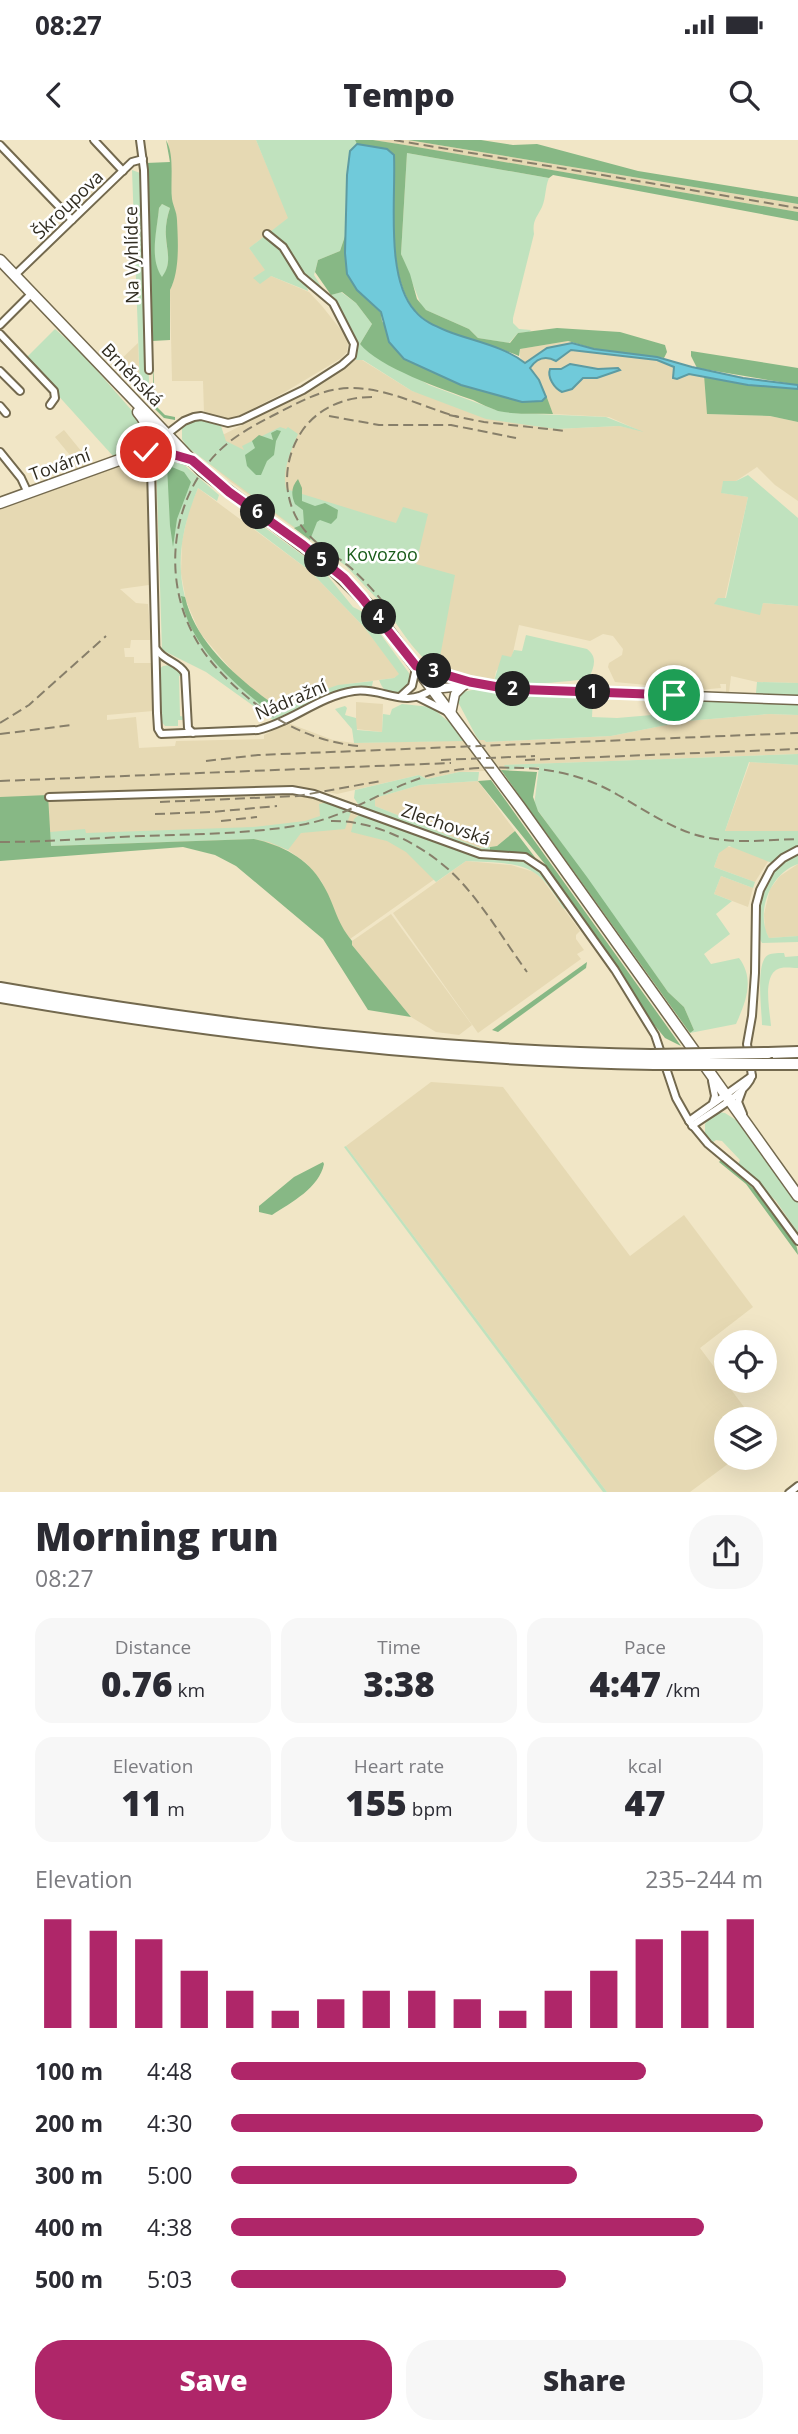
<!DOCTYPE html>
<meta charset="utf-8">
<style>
body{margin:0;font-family:"Open Sans",sans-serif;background:#f7f7f7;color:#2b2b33;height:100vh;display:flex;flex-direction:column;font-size:26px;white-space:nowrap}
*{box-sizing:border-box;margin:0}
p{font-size:23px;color:#7c7c81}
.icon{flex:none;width:38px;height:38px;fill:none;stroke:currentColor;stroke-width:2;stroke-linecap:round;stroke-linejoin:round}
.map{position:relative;height:1352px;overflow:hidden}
.side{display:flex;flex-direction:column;background:#fff;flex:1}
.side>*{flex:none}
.controls{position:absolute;left:714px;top:1190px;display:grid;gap:14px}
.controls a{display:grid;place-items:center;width:63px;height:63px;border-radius:50%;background:#fff;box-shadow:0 7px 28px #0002;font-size:35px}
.pin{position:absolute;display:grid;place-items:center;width:60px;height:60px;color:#fff;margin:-30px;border:4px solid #fff;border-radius:50%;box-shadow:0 2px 7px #0007}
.km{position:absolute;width:35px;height:35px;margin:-18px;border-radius:50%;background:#222;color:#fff;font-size:19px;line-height:35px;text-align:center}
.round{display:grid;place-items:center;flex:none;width:74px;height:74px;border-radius:28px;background:#f7f7f7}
.head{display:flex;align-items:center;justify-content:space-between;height:119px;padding:0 35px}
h1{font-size:38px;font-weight:800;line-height:52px}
.metrics{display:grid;grid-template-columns:repeat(3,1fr);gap:10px;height:119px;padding:7px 35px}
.metrics div{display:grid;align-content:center;border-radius:18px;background:#f7f7f7;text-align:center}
.metrics b{font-size:35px;font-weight:800}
.metrics small{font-size:19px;font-weight:400}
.metrics p{font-size:19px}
.chart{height:196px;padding:14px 35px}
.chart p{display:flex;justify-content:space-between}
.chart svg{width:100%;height:126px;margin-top:7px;stroke:#af2669;stroke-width:6}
.action{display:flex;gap:14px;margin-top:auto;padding:14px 35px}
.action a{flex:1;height:80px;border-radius:28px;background:#af2669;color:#fff;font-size:28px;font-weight:800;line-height:80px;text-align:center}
.action a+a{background:#f7f7f7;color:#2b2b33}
ul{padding:0 35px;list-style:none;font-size:23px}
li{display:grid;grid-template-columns:112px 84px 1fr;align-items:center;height:52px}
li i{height:18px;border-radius:9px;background:#af2669}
.status{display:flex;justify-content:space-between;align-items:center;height:49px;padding:0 35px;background:#fff;direction:ltr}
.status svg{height:19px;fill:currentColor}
header{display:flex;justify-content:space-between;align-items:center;height:91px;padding:0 35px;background:#fff;font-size:32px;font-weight:800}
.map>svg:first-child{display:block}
.built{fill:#e6d9b3}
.green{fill:#c0e2be}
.forest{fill:#87b885;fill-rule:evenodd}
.water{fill:#70cada;stroke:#5d9ba2;stroke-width:2}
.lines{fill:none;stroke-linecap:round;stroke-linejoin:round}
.minor-casing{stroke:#73694e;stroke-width:10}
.secondary-casing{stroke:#73694e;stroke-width:11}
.primary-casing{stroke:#73694e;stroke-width:13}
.motorway-casing{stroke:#73694e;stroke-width:14}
.minor{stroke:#fff;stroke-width:6}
.secondary{stroke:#fff;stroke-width:8}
.primary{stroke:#fff;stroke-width:10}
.motorway{stroke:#fff;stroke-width:10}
.rail{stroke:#877f6a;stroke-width:2;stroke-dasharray:10 5;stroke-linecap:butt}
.motorway-bridge-casing{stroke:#73694e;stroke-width:14;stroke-linecap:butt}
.motorway-bridge{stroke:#fff;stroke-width:10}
.route-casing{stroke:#fff;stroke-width:14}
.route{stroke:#af2669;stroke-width:9}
.labels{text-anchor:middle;stroke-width:5;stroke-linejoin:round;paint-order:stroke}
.street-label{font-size:18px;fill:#302c20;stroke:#fff}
.park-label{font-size:18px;fill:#195c1a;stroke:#fff}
</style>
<div class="status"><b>08:27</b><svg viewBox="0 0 49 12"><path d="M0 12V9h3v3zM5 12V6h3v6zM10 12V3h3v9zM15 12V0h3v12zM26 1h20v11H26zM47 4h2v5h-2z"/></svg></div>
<header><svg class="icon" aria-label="back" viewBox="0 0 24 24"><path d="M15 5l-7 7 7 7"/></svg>Tempo<svg class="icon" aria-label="search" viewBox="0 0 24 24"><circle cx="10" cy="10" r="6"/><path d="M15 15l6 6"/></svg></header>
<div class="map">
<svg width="798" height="1353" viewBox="0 0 798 1353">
<rect width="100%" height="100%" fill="#f1e6c6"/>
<g class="built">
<polygon points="168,0 256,0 289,78 249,108 266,130 254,139 271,136 309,152 322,166 345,195 348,203 347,212 340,219 285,252 229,281 204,273 203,241 172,241 170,150 173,143 177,113 177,77 172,61"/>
<polygon points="373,0 408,0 798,64 798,72"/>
<polygon points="567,201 593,209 663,218 685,225 798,248 743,238 707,274 770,276 798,282 798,361 775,345 757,327 736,341 723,342 722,353 748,357 725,458 715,464 759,474 763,463 798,466 798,543 757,542 731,536 729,553 726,552 726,544 720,544 721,548 699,550 615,542 608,527 609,523 622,515 623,509 613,496 603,494 590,501 519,485 512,517 496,531 494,541 435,527 428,524 390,475 392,467 383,465 346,426 231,342 193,310 295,258 356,220 362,220 412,251 556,289 619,286 638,290 609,277 553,274 540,242 520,217 520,209"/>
<polygon points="138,203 140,249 139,249 115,225"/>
<polygon points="64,290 86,317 90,324 76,330 71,324 74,320 55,297"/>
<polygon points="118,326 138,326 147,333 149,445 120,449 136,463 148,464 151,500 131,500 130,508 124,508 125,517 134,517 134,523 152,523 153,571 107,575 107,580 136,577 139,608 175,606 176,601 264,599 264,595 288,583 333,600 354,603 484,600 486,602 611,596 687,581 769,574 798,575 798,614 505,625 507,630 459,632 427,639 419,635 337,654 309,648 309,656 463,719 350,799 340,786 322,742 306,723 288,710 254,699 51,706 0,657 0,370"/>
<polygon points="198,348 310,431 364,487 400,534 394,538 347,544 315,553 304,553 295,562 288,564 269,561 240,540 200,493 186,461 181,433 182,401 189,370"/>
<polygon points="356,562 383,564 382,592 356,589"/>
<polygon points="750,622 798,625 798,691 725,691"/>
<polygon points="478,641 515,691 497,706 480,708 375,666 375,658 420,645"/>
<polygon points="721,707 748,707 772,715 755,742 714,727"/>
<polygon points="466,721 511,725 534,732 542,739 580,791 576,795 576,799 584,810 577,814 581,819 478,893 393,773"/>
<polygon points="798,724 798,796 769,798 765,790 764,774 770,749 780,736"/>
<polygon points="721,736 753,748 748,767 714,754"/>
<polygon points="391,774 472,885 459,895 436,892 411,877 352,805 352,801"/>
<polygon points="431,942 503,947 630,1116 684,1075 753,1167 700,1208 753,1279 726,1279 726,1318 736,1318 690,1352 607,1352 346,1006"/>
</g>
<g class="green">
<polygon points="256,0 355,0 357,4 353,7 346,50 345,96 340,111 318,120 314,135 328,157 305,137 308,151 271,136 260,144 253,138 265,130 249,108 288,78"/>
<path d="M407,13L549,38C545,47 546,58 542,67C537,77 532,81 534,94L513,178V183L519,189L531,190L529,192L518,193L509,203L478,198L469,189L426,170L421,165L401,114Z"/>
<polygon points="132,30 143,34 149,241 151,265 137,251 140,249"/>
<path d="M162,64L170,68C167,77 165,88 166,98C167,112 172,124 162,138C148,119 157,89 159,68Z"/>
<path d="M341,152L356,163L372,184L360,204L429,245L496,270L513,273L606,277L644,292L619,286L556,289L486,279L412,251L363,220H356C356,196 344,174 331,155Z"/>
<path d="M55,189L80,211L140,280C150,306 134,308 113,316L25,219Z"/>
<path d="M196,279L221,286L226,301L244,310L242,306L280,287L286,289L288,287L298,294C291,311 282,329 286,349L396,383L403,367L428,374L416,424L455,435L438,528C420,521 402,491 390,475L392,467L383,465L346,426L187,307L182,299V288L188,282Z"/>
<path d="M161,316L182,323L219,355L217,361L198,348C187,375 179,403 181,432C182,452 189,476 200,493C211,511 250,553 269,561C277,564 288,564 295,562L297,551L315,553L338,545L373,541L372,546L355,548L323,557L273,580L206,532L162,510L156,319Z"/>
<polygon points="748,335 798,378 798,466 763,463 760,475 714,464 718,458 726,458 748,357 721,353 723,341 736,341"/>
<path d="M253,379L323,430L353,467L365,473L409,533L410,544C399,556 386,559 379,540L394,538L399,534L364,487L310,431L249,385Z"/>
<path d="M526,495L587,509C598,517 594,527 589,538C583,541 521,545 510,545C505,545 499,543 494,541L502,515L511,517L514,510L522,511Z"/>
<polygon points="170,525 176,527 183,536 179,536 180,576 185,577 185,580 178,580 178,586 165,586 159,579 158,530 163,526"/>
<polygon points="757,542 798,543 798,557 759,555 756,553"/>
<polygon points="481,548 507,553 593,557 592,577 617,578 652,575 653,559 798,563 798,575 769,574 687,581 611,596 486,602 484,600 479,600 476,596 457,560 463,552"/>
<polygon points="402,564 431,567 455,587 464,601 354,603 352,589 335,569 345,566 347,568 345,575 356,578 357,590 382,592 383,574 390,575 392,569"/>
<path d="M798,614V625L749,622L725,691H798V707L772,723L729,706L719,713L714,727L755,742L753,748L721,736L714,754L732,761L716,774L730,794L704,814L711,824L739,818C755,839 746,862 736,884L690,893L694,890L684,867L668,852L534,665L539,627L507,630L504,625Z"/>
<polygon points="459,632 479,632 478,641 420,645 375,658 375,666 480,708 490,707 490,712 478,711 372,672 358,664 354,658 355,650 419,635 427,639"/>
<polygon points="328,662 351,672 345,689 301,693 288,710 269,702 254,699 51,706 50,692 85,689 86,693 253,687 305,681 320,676 319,664"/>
<path d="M359,675L386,682L475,714L529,723L540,731L567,767L564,769C557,759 550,746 541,738C523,720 489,723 466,721L436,742L406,712L387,701L351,692L354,679Z"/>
<path d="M798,713V724C770,733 755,773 769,798L798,796V802L762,803C758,796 758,790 758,782C758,751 771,728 798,713Z"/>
<path d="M784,813L785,817L798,816V828C793,828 786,827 781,828C761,832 770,871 771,886L762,885C762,871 755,822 768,815C772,813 780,813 784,813Z"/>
<polygon points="718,972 725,973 736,980 798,1063 798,1093 776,1061 738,1024 740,1020 722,1001 716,1000 712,1003 705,993 705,984 712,974"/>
<polygon points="346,1006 607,1352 603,1352 344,1007"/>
</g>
<g class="forest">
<path d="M166,0C175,15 170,41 172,59C173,66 177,72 177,80C178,101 180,131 170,150V200L152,201L155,265L165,275L175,277V280L164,278L154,268L146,23L170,22ZM162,64L170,68C167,77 165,88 166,97C167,112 172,124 162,137C149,118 157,91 159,68Z"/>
<path d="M355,0H373L405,5L798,72V81L553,35L549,38L407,13L401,114L410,134L417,159L426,170L469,189L478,198L510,203L518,193L557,188L620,192L665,205L667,212L664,218L595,209L568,201L520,209L519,216C489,203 451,200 424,179C384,150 395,60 394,15L387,9L357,4Z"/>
<polygon points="408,0 481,0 513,5 537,4 638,31 798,57 798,64"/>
<path d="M345,96L347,134L357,150L381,173L382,181L404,219L474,249L522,262L542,261L546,255L553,274C535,273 516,275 498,271C490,268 481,264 473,260C444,250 378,227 360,204L372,184L356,163L342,152L331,155L315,132L318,120L340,111Z"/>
<polygon points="691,211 798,228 798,245 697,228 691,216"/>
<polygon points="704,235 743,238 798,248 798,282 770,276 707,274"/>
<polygon points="277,290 281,291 276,301 274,315 267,321 261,335 256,335 247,326 245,315 255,308 252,301 259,295 273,300 271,293"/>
<polygon points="167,325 184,332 191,342 177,379 173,407 170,386"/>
<path d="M298,339L302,348V361L315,366L325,363L338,370L337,378L331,384L320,380L317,382L310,400L294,388L304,384L303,370L295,364C291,355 291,347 298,339Z"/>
<path d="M181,456L185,457C195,501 234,535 269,561L264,565L260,564C226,536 188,502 181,456Z"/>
<polygon points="501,630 537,632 533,657 538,671 587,737 668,852 684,867 694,890 690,893"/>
<polygon points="491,640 681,906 665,898 642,870 621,833 544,723 478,641"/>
<path d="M48,655L51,706L254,699C281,705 308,718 322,743C335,764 335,780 352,801V805L411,877L368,870L323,799L236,726L215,715L183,707L0,721V657Z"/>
<polygon points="515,691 537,720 528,716 490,712 490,707 497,706"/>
<polygon points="587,822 586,828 498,892 492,890"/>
<path d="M721,1020C743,1038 798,1086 798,1115L746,1044L719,1022Z"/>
<path d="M323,1022L324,1024C319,1048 292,1062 272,1075L259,1072V1066L294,1037Z"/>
</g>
<g class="water">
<path d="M357,4L387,9L394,15C396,58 385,138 415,171C423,181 435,186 447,191C472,201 504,206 525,223L547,208L572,203L594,209L657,217L692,227L743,238L798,245V249L748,245L689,234L677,239L673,238L674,227L657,220L571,210L556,221C545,215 537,218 530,228L539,240L546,257L542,261L522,262L461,245L404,219L389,202L381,172L357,150L347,134L345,113L347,35L350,11Z"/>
<path d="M570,224L598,229L618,228L620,230L597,238H583L572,249L562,252C554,248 547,237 550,229H561Z"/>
</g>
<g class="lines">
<g class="minor-casing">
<g id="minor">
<polyline points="94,0 123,31"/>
<polyline points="140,0 144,30 149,230"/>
<polyline points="0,5 72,80"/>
<polyline points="15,135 132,22 143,19"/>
<polyline points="0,185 32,153"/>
<polyline points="0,194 54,251 55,258 50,265"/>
<polyline points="0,231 20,251"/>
<polyline points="0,266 6,273"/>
<polyline points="167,294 184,281 194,277 201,276 228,283 241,280 303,250 342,225 352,216 354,204 333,163 301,136 283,107 267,94"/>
<polyline points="0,312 21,338 28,353"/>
<path d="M151,327L157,573L158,589L161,594L258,590C292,582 319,556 354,551C384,547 403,570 433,549"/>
<path d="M157,510C164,521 179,522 185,533L188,588L193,593"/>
<polyline points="400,557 412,546 416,528"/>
<polyline points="418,557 448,572"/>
<polyline points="49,657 292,650 314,654 480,714 525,717 543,729 615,830 655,895 676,958 689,981 708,1004 756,1044 798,1101"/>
<polyline points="712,941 715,956 713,963"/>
<polyline points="742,951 738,962 743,974"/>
<polyline points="689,981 752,936"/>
<path d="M692,986C708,974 746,954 752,936L747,904L752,876L755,833L756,765L760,750L771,729L783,718L798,710"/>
<polyline points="789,1353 798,1346"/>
</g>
</g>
<g class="secondary-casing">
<g id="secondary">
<polyline points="416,526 470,542 509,549 798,560"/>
<polyline points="433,549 463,546 470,542"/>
<polyline points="451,574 455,554 463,546"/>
</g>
</g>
<g class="primary-casing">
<g id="primary">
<polyline points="0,120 202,331 329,426 372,468 520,667 798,1056"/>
<path d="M138,272C149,285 153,298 140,310"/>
<polyline points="144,313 168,313 190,320"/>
<polyline points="0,363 133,315 154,305 167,294"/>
</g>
</g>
<g class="motorway-casing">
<g id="motorway">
<path d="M0,848C216,886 432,911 651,915"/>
<path d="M0,857C216,894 434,920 654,924"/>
<polyline points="768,913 798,912"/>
<polyline points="773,924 798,924"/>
</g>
</g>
<use href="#minor" class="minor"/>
<use href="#secondary" class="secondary"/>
<use href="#primary" class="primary"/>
<use href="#motorway" class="motorway"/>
<g class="rail">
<polyline points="394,0 798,68"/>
<path d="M372,257C344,257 318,268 302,291C278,327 283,374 316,402C328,411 340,419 351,428C363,439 374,451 384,463"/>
<polyline points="449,275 484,282 566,291"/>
<polyline points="329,276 379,285 451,285 516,298"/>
<polyline points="0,583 29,565 106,496"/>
<polyline points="0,594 72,585"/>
<path d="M358,606C311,601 274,581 240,551C221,534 204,516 193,494C162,435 172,357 219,311C234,296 253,286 272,276C298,263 322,248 351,248C389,248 424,268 459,277"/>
<polyline points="441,620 535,616"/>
<polyline points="525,620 798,609"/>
<polyline points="206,621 258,615 798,593"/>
<polyline points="0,641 451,623"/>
<polyline points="160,662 298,656 381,641"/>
<polyline points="155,674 212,672 277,666"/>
<polyline points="221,681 257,677"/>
<path d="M331,681C379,680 432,709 463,744C487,771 506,803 527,832"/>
<path d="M0,702C47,702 95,698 143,696C197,694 252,694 306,684C346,676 380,652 418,639C450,627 489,627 523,628C556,629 590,638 618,655C643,669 666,685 693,694C727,705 763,700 798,699"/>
</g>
<g class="motorway-bridge-casing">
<g id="motorway-bridge">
<polyline points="651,915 768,913"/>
<polyline points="654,924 773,924"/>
</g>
</g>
<use href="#motorway-bridge" class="motorway-bridge"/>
</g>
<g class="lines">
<g class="route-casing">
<polyline id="route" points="146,312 168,313 192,320 229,352 303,405 344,438 362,458 416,526 470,542 509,549 674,555"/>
</g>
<use href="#route" class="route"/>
</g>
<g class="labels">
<g class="street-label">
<text transform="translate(68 65) rotate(-44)" y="6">Škroupova</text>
<text transform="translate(132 115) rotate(-91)" y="6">Na Vyhlídce</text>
<text transform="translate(132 235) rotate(46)" y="6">Brněnská</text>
<text transform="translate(60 325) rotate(-20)" y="6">Tovární</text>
<text transform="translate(291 560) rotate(-23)" y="6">Nádražní</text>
<text transform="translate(446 685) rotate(19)" y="6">Zlechovská</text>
</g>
<g class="park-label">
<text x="382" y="421">Kovozoo</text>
</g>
</g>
</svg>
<div class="controls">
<a><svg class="icon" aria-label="locate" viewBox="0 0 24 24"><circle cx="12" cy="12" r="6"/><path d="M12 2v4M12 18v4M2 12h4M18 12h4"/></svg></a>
<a><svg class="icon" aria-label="layers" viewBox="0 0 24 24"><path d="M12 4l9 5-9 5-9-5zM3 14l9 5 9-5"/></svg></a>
</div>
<div class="pin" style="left:674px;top:555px;background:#1e9e55"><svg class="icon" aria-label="arrive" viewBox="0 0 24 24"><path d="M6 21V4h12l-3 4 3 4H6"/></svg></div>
<div class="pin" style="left:146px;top:312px;background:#d93025"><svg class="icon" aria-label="check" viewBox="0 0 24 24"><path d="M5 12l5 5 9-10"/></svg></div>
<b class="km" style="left:593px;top:552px">1</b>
<b class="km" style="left:513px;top:549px">2</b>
<b class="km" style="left:434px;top:531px">3</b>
<b class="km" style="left:379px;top:477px">4</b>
<b class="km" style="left:322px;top:420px">5</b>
<b class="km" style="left:258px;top:372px">6</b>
</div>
<section class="side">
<div class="head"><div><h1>Morning run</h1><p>08:27</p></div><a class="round"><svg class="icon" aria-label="share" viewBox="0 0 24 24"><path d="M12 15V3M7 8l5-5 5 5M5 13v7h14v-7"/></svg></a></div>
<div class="metrics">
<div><p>Distance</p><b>0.76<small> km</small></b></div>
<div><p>Time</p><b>3:38</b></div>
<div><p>Pace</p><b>4:47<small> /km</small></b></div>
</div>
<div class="metrics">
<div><p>Elevation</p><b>11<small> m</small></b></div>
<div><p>Heart rate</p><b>155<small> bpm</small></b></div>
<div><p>kcal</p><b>47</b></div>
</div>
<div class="chart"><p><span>Elevation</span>235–244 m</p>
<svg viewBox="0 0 160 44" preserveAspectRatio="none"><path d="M5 44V6M15 44V10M25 44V13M35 44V24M45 44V31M55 44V38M65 44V34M75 44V31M85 44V31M95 44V34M105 44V38M115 44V31M125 44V24M135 44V13M145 44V10M155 44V6"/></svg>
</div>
<ul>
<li><b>100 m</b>4:48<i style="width:78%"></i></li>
<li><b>200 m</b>4:30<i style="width:100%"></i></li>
<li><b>300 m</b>5:00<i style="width:65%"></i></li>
<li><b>400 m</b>4:38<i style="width:89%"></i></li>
<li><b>500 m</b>5:03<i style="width:63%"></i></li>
</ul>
<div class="action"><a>Save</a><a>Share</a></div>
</section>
